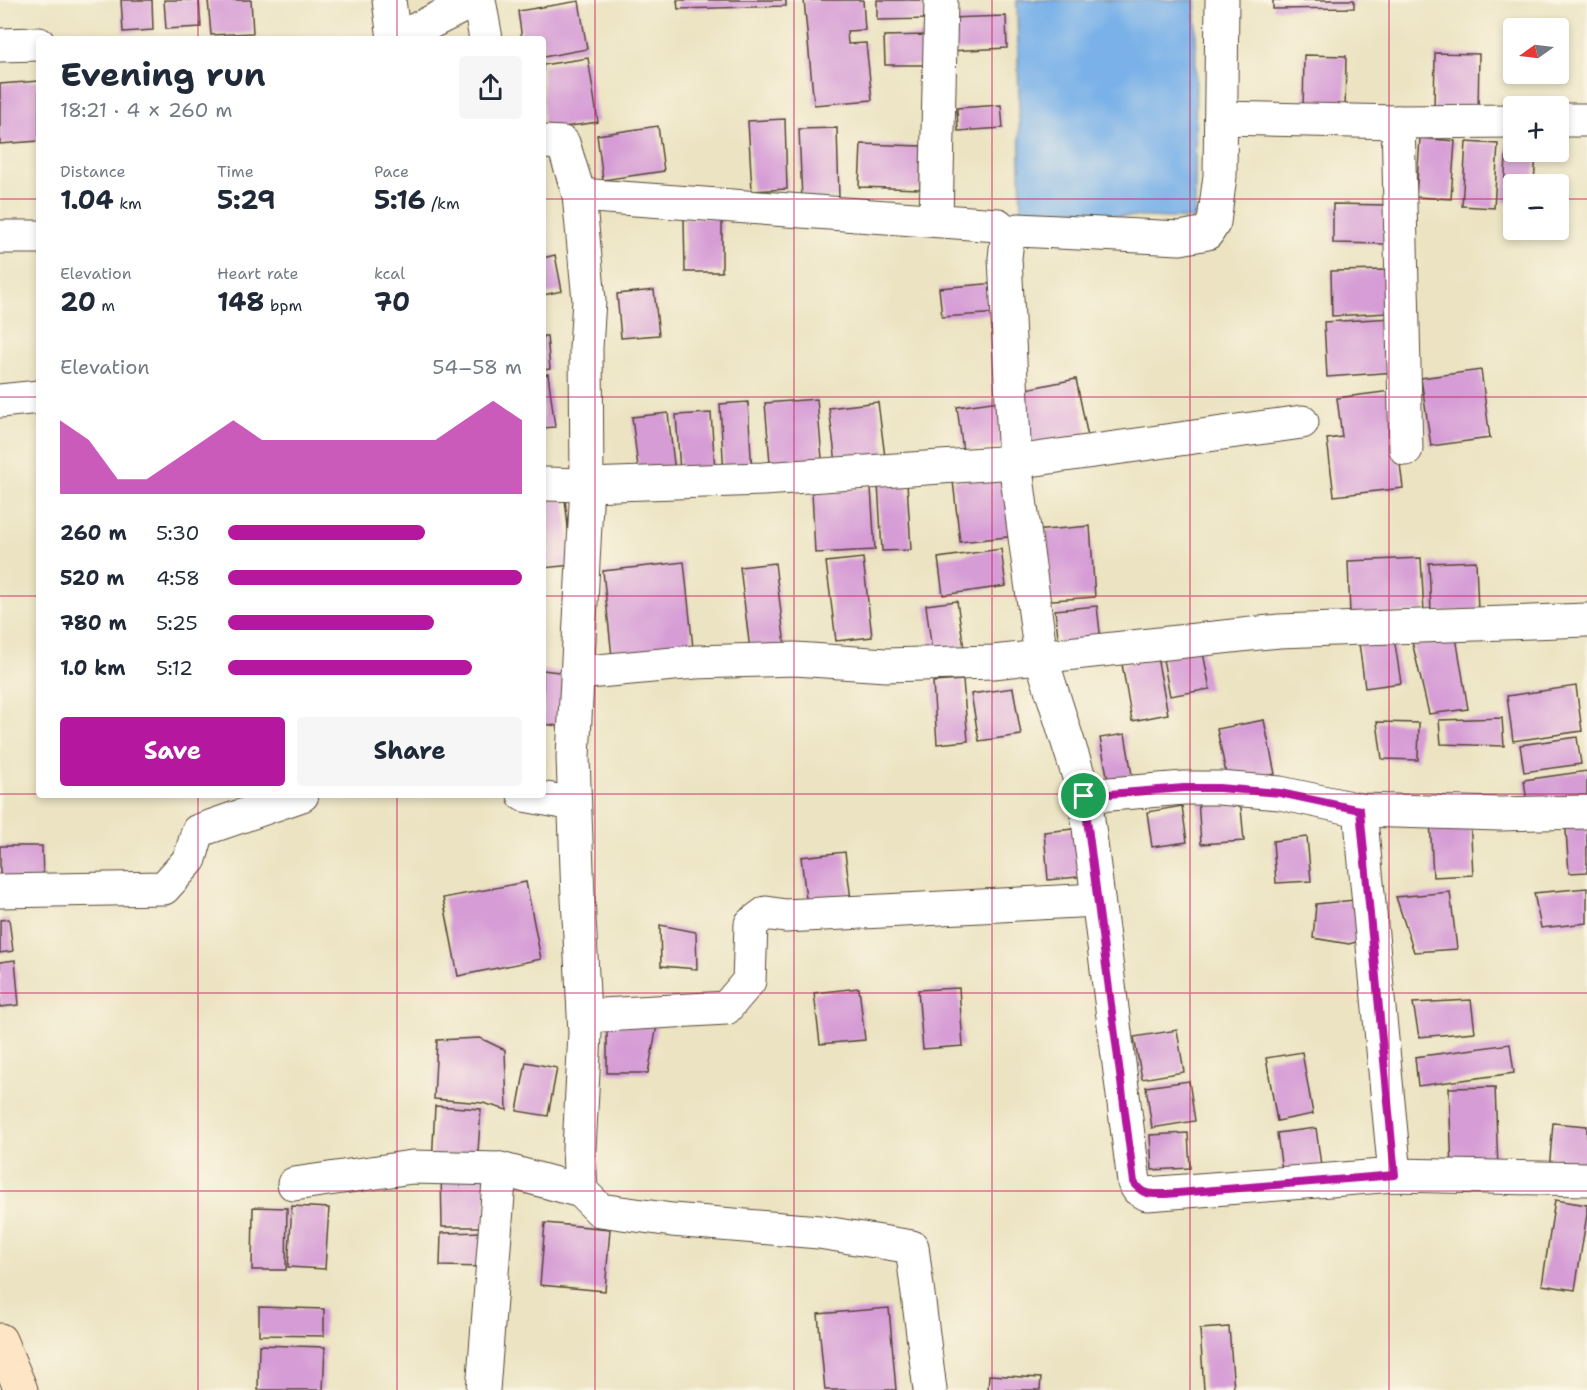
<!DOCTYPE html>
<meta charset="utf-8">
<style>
body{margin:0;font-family:"Shantell Sans",sans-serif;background:#f6f6f7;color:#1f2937;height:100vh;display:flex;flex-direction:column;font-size:22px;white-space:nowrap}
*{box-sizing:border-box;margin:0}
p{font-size:20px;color:#747a83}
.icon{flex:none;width:33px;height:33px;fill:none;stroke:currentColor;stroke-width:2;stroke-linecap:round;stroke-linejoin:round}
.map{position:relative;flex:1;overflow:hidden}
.drawer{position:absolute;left:36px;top:36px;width:510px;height:762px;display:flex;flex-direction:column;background:#fff;border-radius:6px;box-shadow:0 3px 9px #0003}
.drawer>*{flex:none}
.needle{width:39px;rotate:256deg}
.controls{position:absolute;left:1503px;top:18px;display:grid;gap:12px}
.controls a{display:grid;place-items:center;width:66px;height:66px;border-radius:6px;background:#fff;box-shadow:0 3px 9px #0003;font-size:30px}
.pin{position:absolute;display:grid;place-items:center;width:51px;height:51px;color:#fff;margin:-26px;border:3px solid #fff;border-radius:50%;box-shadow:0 2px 6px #0007}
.round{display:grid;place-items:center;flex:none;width:63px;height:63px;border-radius:6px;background:#f6f6f7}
.head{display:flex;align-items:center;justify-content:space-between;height:102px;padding:0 24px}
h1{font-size:33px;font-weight:700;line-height:45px}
.stats{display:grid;grid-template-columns:repeat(3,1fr);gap:9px;height:102px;padding:6px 24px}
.stats div{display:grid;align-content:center}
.stats b{font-size:26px;font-weight:700}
.stats small{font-size:16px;font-weight:400}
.stats p{font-size:16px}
.chart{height:168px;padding:12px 24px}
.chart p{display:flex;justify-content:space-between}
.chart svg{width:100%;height:108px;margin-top:6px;fill:#b5179e;opacity:.7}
.cta{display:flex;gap:12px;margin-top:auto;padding:12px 24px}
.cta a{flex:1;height:69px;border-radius:6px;background:#b5179e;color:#fff;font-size:24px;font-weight:700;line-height:69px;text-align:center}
.cta a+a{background:#f6f6f7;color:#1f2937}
ul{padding:0 24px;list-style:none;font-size:20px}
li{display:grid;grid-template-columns:96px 72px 1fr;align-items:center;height:45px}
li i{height:15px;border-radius:8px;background:#b5179e}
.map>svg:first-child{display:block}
.water{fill:#79b1e8;stroke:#5a6e83;stroke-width:1.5}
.building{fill:#d69cd6}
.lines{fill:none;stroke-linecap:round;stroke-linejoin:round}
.street-casing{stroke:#554636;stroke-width:35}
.secondary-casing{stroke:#554636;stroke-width:35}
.street{stroke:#fff;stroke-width:33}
.secondary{stroke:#fde5c5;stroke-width:33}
.route-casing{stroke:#fff;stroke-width:12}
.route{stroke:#b5179e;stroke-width:8}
.grid{fill:none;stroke:#c2185b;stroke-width:1.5;stroke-opacity:0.55}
</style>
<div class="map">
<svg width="1587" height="1390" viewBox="0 0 1587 1390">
<rect width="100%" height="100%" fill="#fcf5e5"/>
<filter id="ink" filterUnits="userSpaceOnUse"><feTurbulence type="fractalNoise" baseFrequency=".0167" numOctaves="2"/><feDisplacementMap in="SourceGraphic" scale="12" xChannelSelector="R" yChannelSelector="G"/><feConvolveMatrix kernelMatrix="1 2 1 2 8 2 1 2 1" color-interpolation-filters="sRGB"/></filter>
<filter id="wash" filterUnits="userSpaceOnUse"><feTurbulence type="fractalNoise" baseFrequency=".008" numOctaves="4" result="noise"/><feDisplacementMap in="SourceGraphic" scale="24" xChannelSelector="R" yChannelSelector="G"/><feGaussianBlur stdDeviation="1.35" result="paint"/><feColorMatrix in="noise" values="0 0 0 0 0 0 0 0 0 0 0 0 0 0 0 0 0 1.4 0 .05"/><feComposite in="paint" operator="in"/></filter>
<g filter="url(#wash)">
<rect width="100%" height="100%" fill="#ebe3c1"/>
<polygon class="water" points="1017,0 1196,0 1195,219 1021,212"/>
<g id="blocks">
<g class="building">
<polygon points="121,0 152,0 153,30 123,32"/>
<polygon points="164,0 199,0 201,27 166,29"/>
<polygon points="208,0 251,0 253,33 211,35"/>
<polygon points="677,0 786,0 786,6 678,9"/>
<polygon points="804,0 863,0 865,30 847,31 848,44 866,43 872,100 814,105"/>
<polygon points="877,0 930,0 931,19 877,20"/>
<polygon points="1273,0 1354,0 1354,8 1273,9"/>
<polygon points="579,1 587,49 543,57 543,39 522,39 518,11"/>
<polygon points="1006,16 1007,48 949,51 948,18"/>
<polygon points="927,35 927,65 885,65 884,36"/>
<polygon points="1435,53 1479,54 1478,112 1434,111"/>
<polygon points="1304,55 1346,56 1345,115 1303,114"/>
<polygon points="588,58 598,122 543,130 543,65"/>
<polygon points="39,81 39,141 0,144 0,84"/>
<polygon points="1001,105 1003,128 958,131 957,108"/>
<polygon points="785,119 787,189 752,191 748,121"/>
<polygon points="658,126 664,171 603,180 597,135"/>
<polygon points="837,128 839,198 802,200 799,129"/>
<polygon points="1420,138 1455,141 1451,199 1416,197"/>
<polygon points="1466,142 1498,144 1494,208 1462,206"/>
<polygon points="1507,143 1514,143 1514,152 1536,152 1534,184 1514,184 1514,203 1503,202"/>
<polygon points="861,144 921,146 920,189 859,187"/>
<polygon points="1333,204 1386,205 1386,244 1333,243"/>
<polygon points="684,218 722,218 722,272 685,272"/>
<polygon points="555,255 562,291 543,295 543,258"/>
<polygon points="1388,270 1389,313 1332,316 1331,271"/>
<polygon points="997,283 999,313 942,317 939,288"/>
<polygon points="654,290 659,335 621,338 617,294"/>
<polygon points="1393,318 1396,372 1327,377 1324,322"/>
<polygon points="543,336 547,336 550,369 543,370"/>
<polygon points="1481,370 1490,438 1431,446 1421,378"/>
<polygon points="548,374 555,427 543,428 543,375"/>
<polygon points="1076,379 1089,442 1029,454 1016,391"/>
<polygon points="1391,391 1403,488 1334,496 1327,439 1342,437 1337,398"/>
<polygon points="817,399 823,471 771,475 765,403"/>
<polygon points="999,401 1005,446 963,451 957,407"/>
<polygon points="748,402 752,474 724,476 720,404"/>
<polygon points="878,402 885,457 836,463 829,408"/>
<polygon points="668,413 675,472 639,476 632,417"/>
<polygon points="711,413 715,470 680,472 676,415"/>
<polygon points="1009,475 1016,536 960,542 953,481"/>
<polygon points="907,483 911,550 882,551 878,484"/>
<polygon points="871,488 875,550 815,553 812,491"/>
<polygon points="565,499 572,565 543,568 543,501"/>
<polygon points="1090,526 1095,597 1039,601 1033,531"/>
<polygon points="1001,549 1006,586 943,595 938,558"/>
<polygon points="863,558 872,637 836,641 826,562"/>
<polygon points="1421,558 1424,612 1350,615 1348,561"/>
<polygon points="1476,561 1478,611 1431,612 1429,563"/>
<polygon points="684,562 693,648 612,657 603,571"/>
<polygon points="775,563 785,646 750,650 740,567"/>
<polygon points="957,601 965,655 933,659 926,605"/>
<polygon points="1097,606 1101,641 1059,645 1055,610"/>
<polygon points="1393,631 1401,683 1365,688 1358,636"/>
<polygon points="1456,637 1468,709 1429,714 1412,642"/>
<polygon points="1202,647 1210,689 1170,696 1162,654"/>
<polygon points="1157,657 1168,714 1132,721 1122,664"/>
<polygon points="543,670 574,674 567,727 543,724"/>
<polygon points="963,680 968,741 937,744 933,682"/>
<polygon points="1576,686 1582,731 1513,741 1507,696"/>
<polygon points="1013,688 1021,735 979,741 971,694"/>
<polygon points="1502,718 1504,746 1441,744 1439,720"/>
<polygon points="1264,720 1275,774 1228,783 1217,729"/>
<polygon points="1377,722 1419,723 1418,760 1382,759"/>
<polygon points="1125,734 1133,781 1109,786 1100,738"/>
<polygon points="1577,737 1581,764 1524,772 1520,745"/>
<polygon points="1587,771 1587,802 1528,811 1524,780"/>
<polygon points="1240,797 1244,841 1201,844 1198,800"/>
<polygon points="1182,806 1187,842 1152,847 1147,812"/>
<polygon points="1587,816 1587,872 1569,873 1565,817"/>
<polygon points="1470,817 1473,875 1433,877 1430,819"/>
<polygon points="1083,828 1087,876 1048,880 1044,832"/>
<polygon points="1307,837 1311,881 1276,883 1273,841"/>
<polygon points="0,846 42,846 43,880 0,881"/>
<polygon points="845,852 852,908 808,915 801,857"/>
<polygon points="526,882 541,959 458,976 443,898"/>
<polygon points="1587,888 1587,923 1541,928 1534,893"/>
<polygon points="1450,892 1457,949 1414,952 1396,897"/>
<polygon points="1364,899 1364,940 1349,944 1313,938 1316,904"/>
<polygon points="9,919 13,951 0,953 0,920"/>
<polygon points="660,925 696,932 697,969 661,966"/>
<polygon points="15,960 19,1005 0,1007 0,962"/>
<polygon points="859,988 865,1040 820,1044 814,993"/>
<polygon points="959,988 963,1046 923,1049 918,990"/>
<polygon points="1471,1000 1475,1032 1419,1037 1413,1003"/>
<polygon points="607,1023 657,1026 648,1073 607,1073"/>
<polygon points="1177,1030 1184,1072 1142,1079 1134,1037"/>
<polygon points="480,1038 505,1050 507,1110 483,1103 434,1099 437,1040"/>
<polygon points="1510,1044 1514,1073 1418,1086 1415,1057"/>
<polygon points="1302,1052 1313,1114 1277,1121 1266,1058"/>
<polygon points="526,1062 557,1068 548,1116 517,1111"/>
<polygon points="1189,1081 1195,1121 1152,1128 1146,1087"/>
<polygon points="1495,1087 1498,1169 1452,1171 1449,1088"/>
<polygon points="435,1106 481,1109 477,1166 432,1163"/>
<polygon points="1553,1123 1587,1126 1587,1174 1549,1171"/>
<polygon points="1316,1128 1322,1173 1283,1179 1277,1133"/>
<polygon points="1188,1133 1190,1168 1152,1170 1150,1135"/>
<polygon points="441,1170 487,1174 485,1227 442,1227"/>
<polygon points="1555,1200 1587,1205 1587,1214 1575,1290 1542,1285"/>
<polygon points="292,1206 329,1208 325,1269 288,1267"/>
<polygon points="253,1207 287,1208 286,1270 252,1270"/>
<polygon points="545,1223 610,1229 605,1291 540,1285"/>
<polygon points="486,1232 486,1267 440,1266 441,1233"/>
<polygon points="259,1307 324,1309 324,1336 259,1335"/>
<polygon points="889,1308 896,1390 825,1390 818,1314"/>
<polygon points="1229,1327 1234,1390 1204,1390 1200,1329"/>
<polygon points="259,1345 325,1347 323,1390 258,1390"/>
<polygon points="989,1375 1041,1378 1040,1390 988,1390"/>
</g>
</g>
</g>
<g filter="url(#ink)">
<use href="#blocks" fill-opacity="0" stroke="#554636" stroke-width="1.5"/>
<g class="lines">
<g class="street-casing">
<g id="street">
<polyline points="389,0 394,39"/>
<polyline points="479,0 486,39"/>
<polyline points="1222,0 1220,176 1214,222 1207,233 1180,238 1018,230 1007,240 1005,258 1015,462 1041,657 1085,796 1134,1182 1138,1189 1147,1194 1395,1175 1587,1179"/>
<polyline points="397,39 475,0"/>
<polyline points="0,45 39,44"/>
<polyline points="1221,118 1398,122 1514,121"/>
<polyline points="1558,120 1587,120"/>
<polyline points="1398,122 1406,449"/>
<polyline points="543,142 563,143 579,195 589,300 586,348 587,485 573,757 578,898 585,1033 579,1149 581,1191 600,1210 672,1220 819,1232 912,1247 930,1390"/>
<polyline points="579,195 998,225"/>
<polyline points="936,220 941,0"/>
<polyline points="0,237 39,237"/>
<polyline points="0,401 39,397"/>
<polyline points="543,484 587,485 763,479 1015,462 1302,422"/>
<polyline points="577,673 695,662 795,659 886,665 993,662 1279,631 1587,620"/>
<polyline points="524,795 574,804"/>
<polyline points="1085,796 1184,788 1219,788 1280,793 1360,810 1499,814 1587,812"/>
<polyline points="1360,810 1395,1175"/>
<polyline points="0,891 164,888 190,859 198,831 302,795"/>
<polyline points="585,1016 726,1008 749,981 751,924 766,913 785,916 1097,900"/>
<polyline points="294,1184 412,1167 500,1169 581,1191"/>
<polyline points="483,1390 500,1169"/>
</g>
</g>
<g class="secondary-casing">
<polyline id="secondary" points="0,1340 21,1390"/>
</g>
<use href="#street" class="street"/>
<use href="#secondary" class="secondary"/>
</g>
</g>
<g class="lines" filter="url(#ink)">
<g class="route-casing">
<path id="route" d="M1184,788H1219L1280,793L1360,810L1395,1175L1166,1194C1152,1194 1142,1196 1134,1182L1084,796Z"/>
</g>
<use href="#route" class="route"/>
</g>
<path class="grid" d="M198,0V39M397,0V39M595,0V1390M794,0V1390M992,0V1390M1190,0V1390M1389,0V1390M0,199H39M543,199H1514M1558,199H1587M0,397H39M543,397H1587M0,596H39M543,596H1587M0,794H39M543,794H1587M198,795V1390M397,795V1390M0,993H1587M0,1191H1587"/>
</svg>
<div class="controls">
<a><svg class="needle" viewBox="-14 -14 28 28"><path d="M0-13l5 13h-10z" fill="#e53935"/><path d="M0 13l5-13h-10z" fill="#747a83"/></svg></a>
<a>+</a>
<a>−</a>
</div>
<div class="pin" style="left:1084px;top:796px;background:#1e9e55"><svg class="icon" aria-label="arrive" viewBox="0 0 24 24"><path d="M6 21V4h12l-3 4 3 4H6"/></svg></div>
<section class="drawer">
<div class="head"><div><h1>Evening run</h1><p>18:21 · 4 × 260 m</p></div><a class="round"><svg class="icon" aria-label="share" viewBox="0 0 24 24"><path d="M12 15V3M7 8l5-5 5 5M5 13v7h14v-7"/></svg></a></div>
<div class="stats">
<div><p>Distance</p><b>1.04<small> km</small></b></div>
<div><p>Time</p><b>5:29</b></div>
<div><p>Pace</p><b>5:16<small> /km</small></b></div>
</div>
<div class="stats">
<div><p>Elevation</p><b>20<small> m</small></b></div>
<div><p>Heart rate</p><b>148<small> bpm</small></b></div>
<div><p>kcal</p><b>70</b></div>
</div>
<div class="chart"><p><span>Elevation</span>54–58 m</p>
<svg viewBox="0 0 160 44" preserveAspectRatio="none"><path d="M0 44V14L10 22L20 38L30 38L40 30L50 22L60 14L70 22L80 22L90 22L100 22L110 22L120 22L130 22L140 14L150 6L160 14V44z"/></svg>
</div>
<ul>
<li><b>260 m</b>5:30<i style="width:67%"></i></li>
<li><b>520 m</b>4:58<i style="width:100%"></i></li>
<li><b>780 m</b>5:25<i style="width:70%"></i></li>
<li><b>1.0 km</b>5:12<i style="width:83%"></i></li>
</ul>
<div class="cta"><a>Save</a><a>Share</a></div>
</section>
</div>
